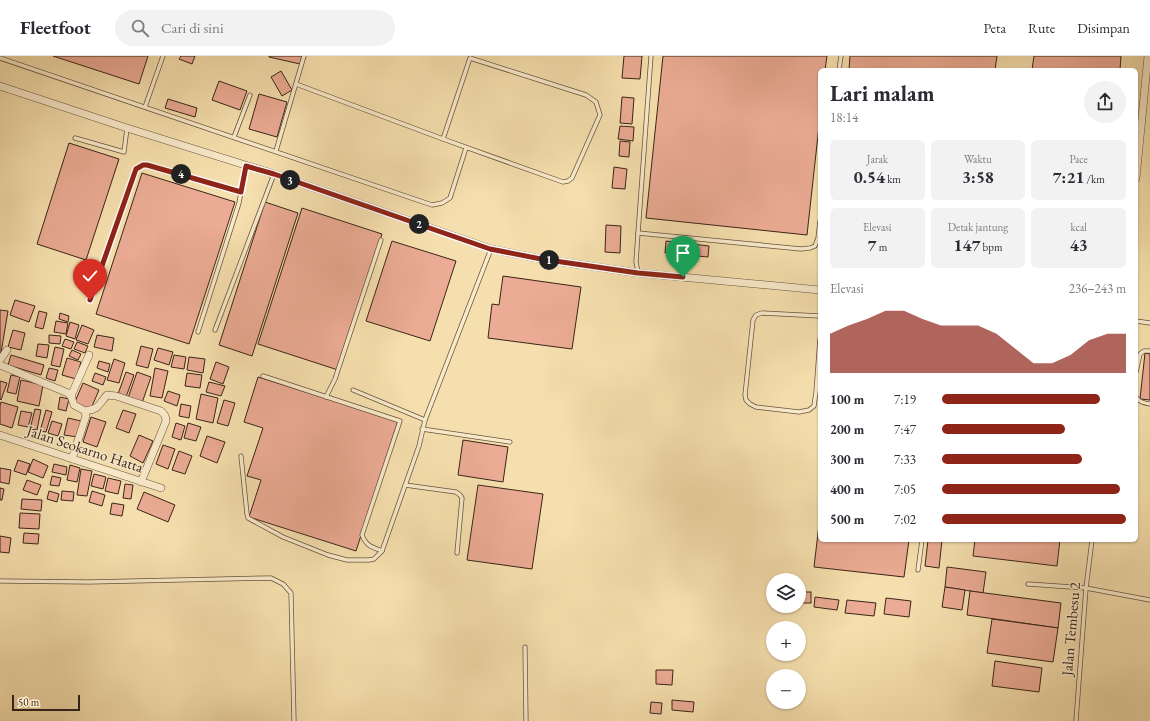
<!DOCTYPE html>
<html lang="id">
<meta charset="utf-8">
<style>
body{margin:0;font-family:"EB Garamond",serif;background:#f2f2f3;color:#2b2b33;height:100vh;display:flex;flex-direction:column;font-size:15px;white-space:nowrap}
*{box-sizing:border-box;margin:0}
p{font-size:13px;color:#7c7c81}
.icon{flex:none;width:22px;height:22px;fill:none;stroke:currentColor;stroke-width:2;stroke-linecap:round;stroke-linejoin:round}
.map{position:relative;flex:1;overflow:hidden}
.sheet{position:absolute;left:818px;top:12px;width:320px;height:474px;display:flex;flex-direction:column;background:#fff;border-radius:6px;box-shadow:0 1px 3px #0004}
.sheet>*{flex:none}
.tools{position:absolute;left:766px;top:517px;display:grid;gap:8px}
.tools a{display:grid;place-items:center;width:40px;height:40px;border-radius:50%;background:#fff;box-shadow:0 1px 3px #0004;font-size:20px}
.scale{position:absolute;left:12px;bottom:10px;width:68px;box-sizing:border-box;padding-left:4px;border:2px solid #392518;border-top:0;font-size:11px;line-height:14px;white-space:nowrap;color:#392518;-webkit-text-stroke:3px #f9eaca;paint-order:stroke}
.pin{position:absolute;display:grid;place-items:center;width:34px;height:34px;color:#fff;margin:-41px -17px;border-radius:50% 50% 50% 0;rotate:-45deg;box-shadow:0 0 4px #0007}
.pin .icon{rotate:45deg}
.km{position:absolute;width:20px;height:20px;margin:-10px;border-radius:50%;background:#222;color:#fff;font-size:11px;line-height:20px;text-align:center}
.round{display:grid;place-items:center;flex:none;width:42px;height:42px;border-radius:21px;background:#f2f2f3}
.summary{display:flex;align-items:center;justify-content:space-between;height:68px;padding:0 12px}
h1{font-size:22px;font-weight:700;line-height:30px}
.metrics{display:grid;grid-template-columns:repeat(3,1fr);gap:6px;height:68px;padding:4px 12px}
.metrics div{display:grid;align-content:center;border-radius:6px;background:#f2f2f3;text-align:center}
.metrics b{font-size:17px;font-weight:700}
.metrics small{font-size:11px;font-weight:400}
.metrics p{font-size:11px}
.chart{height:112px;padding:8px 12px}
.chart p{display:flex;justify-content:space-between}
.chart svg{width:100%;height:72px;margin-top:4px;fill:#8f2418;opacity:.7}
ul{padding:0 12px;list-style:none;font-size:13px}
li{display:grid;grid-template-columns:64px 48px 1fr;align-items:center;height:30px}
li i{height:10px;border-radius:5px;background:#8f2418}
header{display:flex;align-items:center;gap:24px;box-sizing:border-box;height:56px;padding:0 20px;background:#fff;border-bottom:1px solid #e1e1e2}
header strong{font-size:19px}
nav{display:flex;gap:22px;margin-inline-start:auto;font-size:14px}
.search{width:280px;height:36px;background:#f2f2f3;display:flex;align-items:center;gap:10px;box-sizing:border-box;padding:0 14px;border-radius:22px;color:#7c7c81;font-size:15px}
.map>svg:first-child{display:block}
.building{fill:#ebab94;stroke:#392518}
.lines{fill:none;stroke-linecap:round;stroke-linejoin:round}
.service-casing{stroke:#68543e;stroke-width:5}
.minor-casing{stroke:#68543e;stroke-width:8}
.service{stroke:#f9eaca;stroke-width:3.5}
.minor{stroke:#f9eaca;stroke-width:7}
.route-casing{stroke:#fff;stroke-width:8}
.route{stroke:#8f2418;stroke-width:5}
.labels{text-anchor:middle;stroke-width:3;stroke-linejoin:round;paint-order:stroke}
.street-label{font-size:15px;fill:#392518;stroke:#f9eaca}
</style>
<header>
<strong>Fleetfoot</strong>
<div class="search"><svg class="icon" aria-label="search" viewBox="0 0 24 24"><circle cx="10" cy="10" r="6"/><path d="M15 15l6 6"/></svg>Cari di sini</div>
<nav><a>Peta</a><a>Rute</a><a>Disimpan</a></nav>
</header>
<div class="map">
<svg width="1150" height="665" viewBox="0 0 1150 665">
<rect width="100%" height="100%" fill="#f6dfae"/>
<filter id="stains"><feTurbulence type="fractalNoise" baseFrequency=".005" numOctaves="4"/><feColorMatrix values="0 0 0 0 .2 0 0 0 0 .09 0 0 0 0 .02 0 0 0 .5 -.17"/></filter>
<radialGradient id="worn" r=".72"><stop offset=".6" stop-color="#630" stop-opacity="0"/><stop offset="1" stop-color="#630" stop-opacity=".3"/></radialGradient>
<g class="building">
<polygon points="53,0 148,0 139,28"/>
<polygon points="181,0 195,0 192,8 179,3"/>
<polygon points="269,0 302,0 300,8 269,1"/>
<polygon points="624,0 642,0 640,23 622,22"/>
<polygon points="663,0 827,0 825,14 820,14 820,61 807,179 646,162"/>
<polygon points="850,0 997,0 995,14 849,14"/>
<polygon points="1034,0 1121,0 1120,14 1032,14"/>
<polygon points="281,15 292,34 282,40 271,21"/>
<polygon points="219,25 247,35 240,54 212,44"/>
<polygon points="259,38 287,46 277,81 249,73"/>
<polygon points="622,41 634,42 632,68 620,67"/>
<polygon points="168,43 197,52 195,61 165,52"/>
<polygon points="620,70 634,71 633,85 618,83"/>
<polygon points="620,85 630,86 629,101 619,100"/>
<polygon points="69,87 119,103 86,204 37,188"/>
<polygon points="614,111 627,113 625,133 612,132"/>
<polygon points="142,117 235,146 189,288 96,258"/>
<polygon points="265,146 298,157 252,300 219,289"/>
<polygon points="302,152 382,178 338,314 258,288"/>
<polygon points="606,169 621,170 620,197 605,196"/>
<polygon points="392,185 456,205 430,285 366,265"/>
<polygon points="666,185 709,190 708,201 665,197"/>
<polygon points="503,220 581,231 572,293 488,282 492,248 499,249"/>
<polygon points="15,244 35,250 29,266 10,259"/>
<polygon points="0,254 8,255 0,303"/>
<polygon points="39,255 47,257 43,273 35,271"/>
<polygon points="60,257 69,260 68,266 59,263"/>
<polygon points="56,265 68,267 66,278 54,276"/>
<polygon points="70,266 79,269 75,283 66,280"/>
<polygon points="82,269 94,274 88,288 76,284"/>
<polygon points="13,274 25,277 21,294 8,291"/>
<polygon points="49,279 61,280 60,288 49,287"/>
<polygon points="97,279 114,282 112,295 94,291"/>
<polygon points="65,283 74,286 71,293 62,290"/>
<polygon points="77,286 88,290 85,297 74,293"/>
<polygon points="38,288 49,289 47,302 36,300"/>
<polygon points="141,290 153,293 148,312 136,309"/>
<polygon points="55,291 64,293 60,311 51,309"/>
<polygon points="158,292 173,296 169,309 154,304"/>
<polygon points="72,294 81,298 78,304 69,300"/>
<polygon points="1145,297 1150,298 1150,344 1140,343"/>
<polygon points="11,299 44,309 41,319 8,309"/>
<polygon points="174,299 186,301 184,313 171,311"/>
<polygon points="189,301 205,303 203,317 187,314"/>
<polygon points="67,302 81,306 76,323 62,319"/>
<polygon points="114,303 125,307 119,327 107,324"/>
<polygon points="99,305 110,308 108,316 97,312"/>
<polygon points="216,306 229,311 223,328 210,323"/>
<polygon points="49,312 58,314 55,325 46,322"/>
<polygon points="155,312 168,315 162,342 150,340"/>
<polygon points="126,316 134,319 126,341 118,338"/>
<polygon points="137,316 151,321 142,347 128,342"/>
<polygon points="95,317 106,321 103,329 92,325"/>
<polygon points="187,317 202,319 200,332 185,330"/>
<polygon points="11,319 20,321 16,338 7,336"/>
<polygon points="258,321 398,365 356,495 249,461 261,424 247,420 263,372 244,366"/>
<polygon points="21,324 43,329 39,350 17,345"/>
<polygon points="0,325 7,327 1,344 0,343"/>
<polygon points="209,326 225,330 221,340 206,336"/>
<polygon points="83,327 99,334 90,355 74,348"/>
<polygon points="168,335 180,339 177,350 164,345"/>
<polygon points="201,338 218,342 213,367 196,363"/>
<polygon points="60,341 69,343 66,355 58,353"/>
<polygon points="224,344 235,347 228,370 217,367"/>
<polygon points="1,346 18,351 12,372 0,368 0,350"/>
<polygon points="181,348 191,350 189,362 179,360"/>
<polygon points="35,353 41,354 37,374 30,373"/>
<polygon points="46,354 52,356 46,376 40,375"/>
<polygon points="123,354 136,358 129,377 116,372"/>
<polygon points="21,355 32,357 28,371 18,369"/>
<polygon points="91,361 106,366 97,391 83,386"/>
<polygon points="68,362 81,365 78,381 64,379"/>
<polygon points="52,365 62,368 58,380 48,377"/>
<polygon points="176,367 185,370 181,384 172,381"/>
<polygon points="188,367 201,371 196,385 184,382"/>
<polygon points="139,379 153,385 143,407 130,400"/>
<polygon points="207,380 225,386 217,407 200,400"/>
<polygon points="463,384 508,391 503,426 458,419"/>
<polygon points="163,389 175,393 168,413 156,408"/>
<polygon points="179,395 192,400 185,418 172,414"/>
<polygon points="33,403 48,410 43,422 28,416"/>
<polygon points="18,404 30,408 26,419 14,415"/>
<polygon points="54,408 67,411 66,419 52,416"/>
<polygon points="70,409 80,412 77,426 67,424"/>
<polygon points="0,412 11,414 9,428 0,426"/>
<polygon points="81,413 92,415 87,440 77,439"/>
<polygon points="94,418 106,421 103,433 91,430"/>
<polygon points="52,420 61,422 59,430 50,429"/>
<polygon points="108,422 121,425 118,438 105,435"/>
<polygon points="27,424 41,429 37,439 23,434"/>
<polygon points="125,428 133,429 131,443 123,442"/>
<polygon points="478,429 543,438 532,513 467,504"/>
<polygon points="0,432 4,433 2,444 0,444"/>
<polygon points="49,435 59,438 57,446 47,443"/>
<polygon points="62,435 74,436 73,445 61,444"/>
<polygon points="92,435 105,439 102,450 89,446"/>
<polygon points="144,436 175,449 168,466 137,453"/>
<polygon points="22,443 42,444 41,455 21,453"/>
<polygon points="112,447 124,449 122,460 110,458"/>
<polygon points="20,457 40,458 39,473 19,472"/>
<polygon points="820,460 820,484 909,484 904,521 814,511"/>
<polygon points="24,477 39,478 38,488 23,487"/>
<polygon points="0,480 11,482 9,497 0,496"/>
<polygon points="928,484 942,484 939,512 925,510"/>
<polygon points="975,484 1060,484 1057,510 973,500"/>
<polygon points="947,511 986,516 983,537 945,531"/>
<polygon points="945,531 965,534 962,554 942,551"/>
<polygon points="970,535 1061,547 1058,572 967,559"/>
<rect x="801" y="536" width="10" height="11"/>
<polygon points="815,541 839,544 837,554 814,551"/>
<polygon points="886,542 911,545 909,561 884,558"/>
<polygon points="847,544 876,547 874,560 845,557"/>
<polygon points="992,563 1058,572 1053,606 987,597"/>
<polygon points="995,605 1042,612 1039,636 992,630"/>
<polygon points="656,614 673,614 672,629 656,628"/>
<polygon points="672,644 694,646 693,656 672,654"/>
<polygon points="651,646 662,647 661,658 650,657"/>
</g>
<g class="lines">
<g class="service-casing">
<g id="service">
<polyline points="0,2 432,149 442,147 450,142 466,92"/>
<polygon points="470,2 586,39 596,46 600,59 572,122 568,125 563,126 443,83"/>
<polyline points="839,14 841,0"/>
<polyline points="296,28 443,83"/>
<polyline points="145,51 163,0"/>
<polyline points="234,81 250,39"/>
<polyline points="75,82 124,96 127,72"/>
<polyline points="276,95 304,0"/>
<polyline points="638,177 801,193 810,192 815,190 818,182 820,165"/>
<polyline points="638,216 636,206 638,177 651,0"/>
<polyline points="90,244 136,113 143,109 148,109 241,136 246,110"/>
<polyline points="820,260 762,257 756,259 753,264 745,339 746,344 750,348 756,351 799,356 809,354 814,350 816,336 820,283"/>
<polyline points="1136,265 1150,267"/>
<polyline points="215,274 274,118"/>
<polyline points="198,276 239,147 241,136"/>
<polyline points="1136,316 1140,298 1144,295 1150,295"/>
<path d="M263,320L400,365L362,479C366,490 372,491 382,495"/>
<polyline points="353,334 425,364"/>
<polyline points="326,341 335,323 381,184"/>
<path d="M1136,341C1139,346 1144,347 1150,348"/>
<polyline points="422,373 510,386"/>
<polyline points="241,400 247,458 248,462 283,481 328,499 347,504 369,504 374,503 382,495 419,390 425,364 491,193"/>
<polyline points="405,429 456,436 460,439 462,442 457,497"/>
<polyline points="918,514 922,484"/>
<polyline points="0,525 89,526 271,522 283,528 291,537 294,665"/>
<polyline points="1028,528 1086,532 1150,544"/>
<polyline points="525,591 526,665"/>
<polyline points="1076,665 1086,532 1092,484"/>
</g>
</g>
<g class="minor-casing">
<g id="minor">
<polyline points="0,30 127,72 274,118 491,193 541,203 638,217 820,234"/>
<polyline points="1136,122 1148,0"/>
<polyline points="0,304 7,294"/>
<polyline points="0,309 68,337 71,340 74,349 85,355 86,360 72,403"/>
<polyline points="71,340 89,299"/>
<path d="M85,355C100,353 98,349 107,339L116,340L161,355C164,358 166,360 166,365L141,426"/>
<polyline points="0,379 161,432"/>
</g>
</g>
<use href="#service" class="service"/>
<use href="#minor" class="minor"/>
</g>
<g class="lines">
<g class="route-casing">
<polyline id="route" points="90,244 136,113 143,109 147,109 241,136 246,110 274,118 490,193 541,203 638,217 683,221"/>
</g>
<use href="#route" class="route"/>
</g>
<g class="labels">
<g class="street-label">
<text transform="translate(85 393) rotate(18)" y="5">Jalan Seokarno Hatta</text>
<text transform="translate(1071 573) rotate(-85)" y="5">Jalan Tembesu 2</text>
</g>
</g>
<rect width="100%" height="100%" filter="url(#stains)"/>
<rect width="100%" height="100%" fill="url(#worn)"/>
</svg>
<div class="tools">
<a><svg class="icon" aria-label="layers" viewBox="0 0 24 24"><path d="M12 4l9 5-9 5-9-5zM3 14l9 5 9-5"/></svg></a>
<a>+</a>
<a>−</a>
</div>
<div class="scale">50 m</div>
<div class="pin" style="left:683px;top:221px;background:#1e9e55"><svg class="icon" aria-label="arrive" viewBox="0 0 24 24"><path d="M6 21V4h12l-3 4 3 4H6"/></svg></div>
<div class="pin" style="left:90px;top:244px;background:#d93025"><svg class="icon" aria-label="check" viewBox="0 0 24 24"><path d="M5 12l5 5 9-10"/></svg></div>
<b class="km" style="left:549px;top:204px">1</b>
<b class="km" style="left:419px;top:168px">2</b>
<b class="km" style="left:290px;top:124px">3</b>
<b class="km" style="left:181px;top:118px">4</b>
<section class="sheet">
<div class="summary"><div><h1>Lari malam</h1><p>18:14</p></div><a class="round"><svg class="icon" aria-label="share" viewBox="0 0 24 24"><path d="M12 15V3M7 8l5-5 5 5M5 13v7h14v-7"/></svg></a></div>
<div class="metrics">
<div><p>Jarak</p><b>0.54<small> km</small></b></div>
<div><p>Waktu</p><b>3:58</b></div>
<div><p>Pace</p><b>7:21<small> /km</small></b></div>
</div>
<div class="metrics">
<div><p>Elevasi</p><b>7<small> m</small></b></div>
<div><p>Detak jantung</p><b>147<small> bpm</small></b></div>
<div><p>kcal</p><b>43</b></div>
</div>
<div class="chart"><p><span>Elevasi</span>236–243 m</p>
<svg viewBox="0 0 160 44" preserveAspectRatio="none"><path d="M0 44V20L10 15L20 11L30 6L40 6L50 11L60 15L70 15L80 15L90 20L100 29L110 38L120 38L130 33L140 24L150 20L160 20V44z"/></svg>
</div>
<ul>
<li><b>100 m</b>7:19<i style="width:86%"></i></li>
<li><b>200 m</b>7:47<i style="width:67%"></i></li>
<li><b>300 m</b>7:33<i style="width:76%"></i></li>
<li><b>400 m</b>7:05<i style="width:97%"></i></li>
<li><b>500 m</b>7:02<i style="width:100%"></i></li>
</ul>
</section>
</div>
